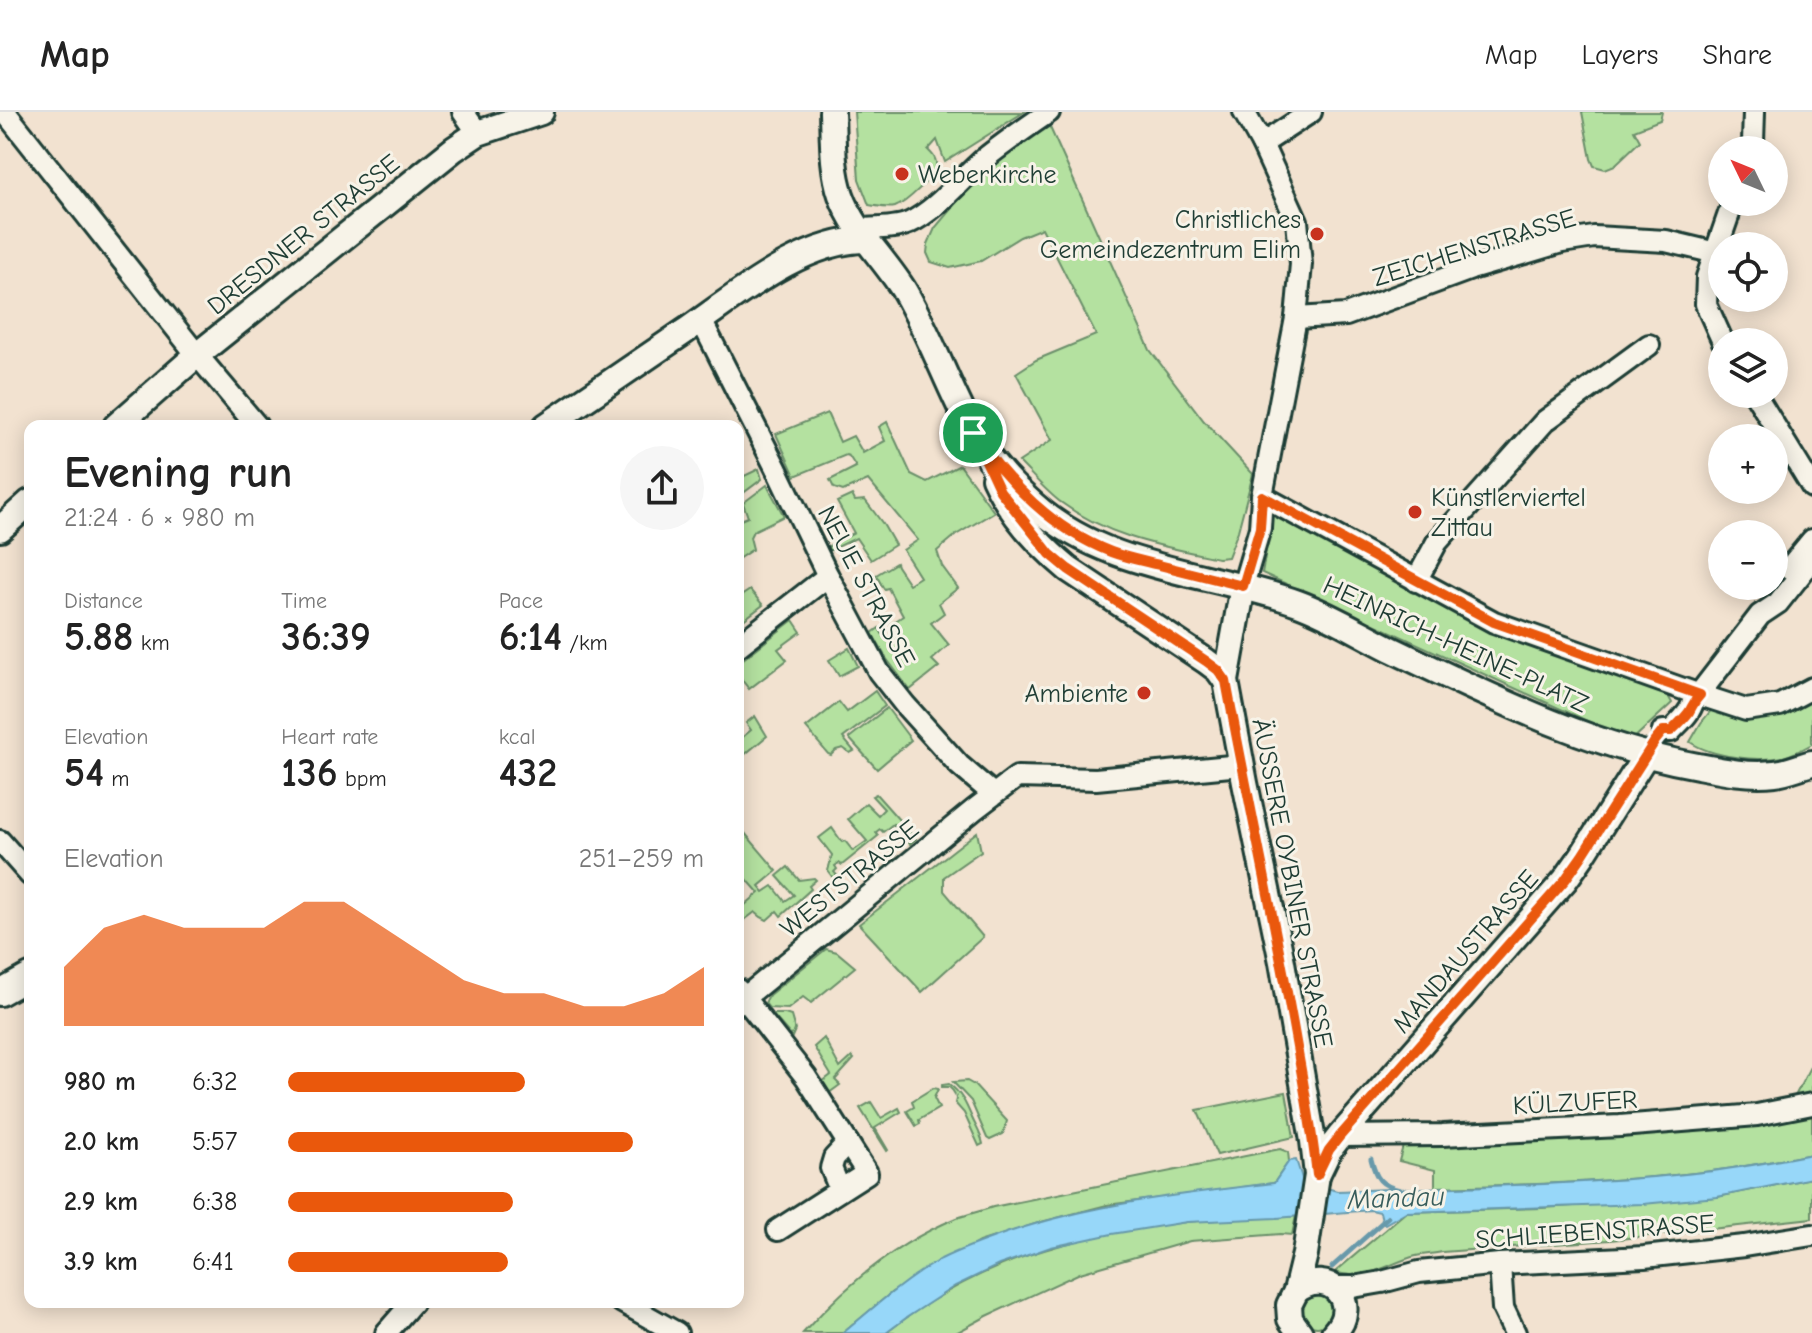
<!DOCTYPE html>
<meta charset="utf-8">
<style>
body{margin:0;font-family:"Comic Neue",sans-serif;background:#f6f6f6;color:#222;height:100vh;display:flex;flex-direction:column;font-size:30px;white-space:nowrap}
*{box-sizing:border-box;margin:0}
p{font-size:26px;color:#767676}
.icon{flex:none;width:44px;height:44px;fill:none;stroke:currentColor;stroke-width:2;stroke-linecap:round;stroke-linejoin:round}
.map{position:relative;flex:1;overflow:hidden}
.panel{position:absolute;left:24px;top:308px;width:720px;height:888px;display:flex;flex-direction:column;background:#fff;border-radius:16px;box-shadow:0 4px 20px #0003}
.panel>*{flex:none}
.needle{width:52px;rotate:313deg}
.fabs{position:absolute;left:1708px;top:24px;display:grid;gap:16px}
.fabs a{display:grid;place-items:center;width:80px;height:80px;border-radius:50%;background:#fff;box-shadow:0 4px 20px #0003;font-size:40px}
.pin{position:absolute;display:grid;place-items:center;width:68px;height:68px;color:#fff;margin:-34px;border:4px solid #fff;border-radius:50%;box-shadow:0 2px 8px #0007}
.round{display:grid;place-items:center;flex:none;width:84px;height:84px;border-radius:42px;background:#f6f6f6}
.head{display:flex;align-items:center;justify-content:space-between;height:136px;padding:0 40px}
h1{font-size:44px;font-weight:600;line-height:60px}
.metrics{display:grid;grid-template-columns:repeat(3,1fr);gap:12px;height:136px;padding:8px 40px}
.metrics div{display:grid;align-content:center}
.metrics b{font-size:40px;font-weight:600}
.metrics small{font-size:22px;font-weight:400}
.metrics p{font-size:22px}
.chart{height:224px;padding:16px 40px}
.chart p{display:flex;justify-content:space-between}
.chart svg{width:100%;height:144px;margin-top:8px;fill:#ea580c;opacity:.7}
ul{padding:0 40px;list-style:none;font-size:26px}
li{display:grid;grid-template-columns:128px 96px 1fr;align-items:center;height:60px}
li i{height:20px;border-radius:10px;background:#ea580c}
header{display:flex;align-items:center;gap:48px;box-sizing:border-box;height:112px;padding:0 40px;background:#fff;border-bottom:2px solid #e0e0e0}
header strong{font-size:38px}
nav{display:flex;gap:44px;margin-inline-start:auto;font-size:28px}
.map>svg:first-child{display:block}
.green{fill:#b4e1a0;stroke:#6a8f6a;stroke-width:2}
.water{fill:#97d7f9;stroke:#6799aa;stroke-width:2}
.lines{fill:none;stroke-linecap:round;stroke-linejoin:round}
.stream{stroke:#6799aa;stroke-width:5}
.minor-casing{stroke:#1f3d34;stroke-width:26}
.major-casing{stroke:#1f3d34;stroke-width:30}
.minor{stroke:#f7f3e8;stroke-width:20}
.major{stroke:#f7f3e8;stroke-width:24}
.route-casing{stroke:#fff;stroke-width:16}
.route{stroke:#ea580c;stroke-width:10}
.poi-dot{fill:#c8321e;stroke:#f7f3e8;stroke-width:3}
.labels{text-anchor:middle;stroke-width:6;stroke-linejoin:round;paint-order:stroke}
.poi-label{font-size:26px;fill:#1f3d34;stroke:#f7f3e8;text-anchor:start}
.street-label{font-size:26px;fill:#1f3d34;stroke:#f7f3e8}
.water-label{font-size:28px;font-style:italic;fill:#375c5b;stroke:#f7f3e8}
</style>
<header>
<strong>Map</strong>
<nav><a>Map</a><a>Layers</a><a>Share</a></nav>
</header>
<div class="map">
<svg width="1812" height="1221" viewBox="0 0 1812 1221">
<rect width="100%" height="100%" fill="#f2e2d0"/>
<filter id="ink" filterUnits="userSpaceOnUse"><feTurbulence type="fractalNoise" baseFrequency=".0125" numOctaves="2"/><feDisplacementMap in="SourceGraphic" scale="16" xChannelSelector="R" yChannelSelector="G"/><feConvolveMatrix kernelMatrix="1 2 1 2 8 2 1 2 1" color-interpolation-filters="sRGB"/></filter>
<g filter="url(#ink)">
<g class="green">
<path d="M854,0H1024L945,50L937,28L928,38C933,43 937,47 936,54C934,65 906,91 895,95C887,97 877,94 869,93L859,67Z"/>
<polygon points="1582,0 1662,0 1660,8 1634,18 1640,29 1615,53 1605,57 1594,54 1591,47"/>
<path d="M1048,11L1150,238L1204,309L1253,362L1238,419L1228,445L1218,446C1160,434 1108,425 1059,389C1045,378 1032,363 1019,350L1052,328L1016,261L1036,248L1096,223L1042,116L1020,125L981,149L950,156L931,150L927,141L928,132L935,116L987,54Z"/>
<polygon points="827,301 840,330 853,324 863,341 885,329 879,315 887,310 911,362 927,370 960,353 994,400 956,423 937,439 942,454 958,476 939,491 944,501 931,511 949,533 932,548 939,555 910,578 886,546 872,521 879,516 885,527 896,522 891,512 903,504 888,476 884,477 876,463 896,451 897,454 909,472 920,465 903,438 918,428 868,368 843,379 834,376 830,368 856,355 849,344 846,343 795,364 776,322"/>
<polygon points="759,357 762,367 738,385 738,369 742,365"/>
<polygon points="767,373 784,404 753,419 750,425 753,437 738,447 738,409 748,405 743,391"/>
<polygon points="852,383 855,389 865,388 883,412 895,433 871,448 856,426 829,439 827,435 854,421 837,390"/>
<polygon points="1274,394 1492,515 1666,580 1672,591 1631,629 1262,461"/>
<polygon points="750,478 763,493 738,512 738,486"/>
<polygon points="793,508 801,520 778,537 787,548 749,577 738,563 738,551"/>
<polygon points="849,536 858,554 839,564 829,548"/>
<polygon points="875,579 885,594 843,626 854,639 850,641 843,636 836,638 831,643 828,642 806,616 839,590 847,600"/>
<path d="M1812,584V632C1803,637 1793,642 1783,645C1757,650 1712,645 1690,630L1701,611L1717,591Z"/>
<polygon points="887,596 911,628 877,657 849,626"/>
<polygon points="755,604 767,624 738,648 738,629 751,618 746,611"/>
<polygon points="876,682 916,727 910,732 893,712 883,720 880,717 876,720 878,724 842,753 839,751 835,754 837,757 834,760 840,767 836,770 828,759 832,743 819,726 832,716 842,730 845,729 853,739 867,729 848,707 866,691 878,703 884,697 872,684"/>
<polygon points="738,713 777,759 759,774 764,780 773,774 785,789 794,783 777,764 788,755 799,768 814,766 816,768 809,774 811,777 781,804 777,799 767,808 761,805 755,800 738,813 738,799 759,781 745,765 738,770"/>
<polygon points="977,720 981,739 944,765 944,779 983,825 922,880 859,812"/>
<polygon points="826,837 837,840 855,855 811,891 803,885 788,897 769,896 765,891 769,883"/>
<polygon points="772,902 785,902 791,904 795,918 792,925"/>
<polygon points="824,926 840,956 852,945 854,947 835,968 840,973 829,981 822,970 831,963 814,935"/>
<polygon points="1812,951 1812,984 1793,988"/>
<polygon points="967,969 974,973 1007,1009 1003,1022 990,1028 987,1026 971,989 953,970"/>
<path d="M949,972C962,982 966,992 972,1006C976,1015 981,1022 983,1032L979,1034L964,1001L955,991C958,984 954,979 949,975H942V973Z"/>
<polygon points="933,976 938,977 934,986 939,996 919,1008 920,1012 916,1014 907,999 914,995 912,989"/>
<polygon points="1286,980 1294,1025 1217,1043 1197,998"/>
<polygon points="871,990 881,1006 899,996 901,1000 875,1016 888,1038 887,1039 860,996"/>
<path d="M1812,1000V1042C1776,1049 1740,1056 1704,1060C1615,1070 1525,1073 1435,1075V1058L1399,1049L1403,1034L1757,1010Z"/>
<path d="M1280,1037L1288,1040L1289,1049L1274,1071L1107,1093L1041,1110L979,1130L892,1180L843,1221H803C845,1174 897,1130 957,1106C968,1102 981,1099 993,1095Z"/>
<path d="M1812,1066V1106L1610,1128L1442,1140C1434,1142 1425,1142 1416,1144C1388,1151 1365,1171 1335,1160L1406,1100L1542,1096L1717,1085Z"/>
<path d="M1296,1104L1292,1123L1281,1122L1190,1129L1080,1161L987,1204L956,1221H886C977,1149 1073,1123 1186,1110C1222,1106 1259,1107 1296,1104Z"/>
<circle cx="1317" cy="1199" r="16"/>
</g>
<path class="water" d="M1812,1042V1066L1717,1085L1643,1092L1406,1100L1385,1112L1382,1108L1380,1100L1371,1098L1277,1106L1187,1110L1112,1122L1051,1135L999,1153L955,1174L906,1206L886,1221H843C874,1195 905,1167 941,1147C963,1136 986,1128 1009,1120C1097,1091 1182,1082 1274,1071L1289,1049L1296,1048L1303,1069L1337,1079C1459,1074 1582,1074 1703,1060C1740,1056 1776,1049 1812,1042Z"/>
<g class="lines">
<g class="stream">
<path d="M1371,1047C1376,1067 1380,1073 1400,1078"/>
<polyline points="1332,1155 1388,1105"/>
</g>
<g class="minor-casing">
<g id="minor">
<polyline points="5,0 197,243 257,314"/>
<polyline points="463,0 478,21"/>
<polyline points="1262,32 1311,0"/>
<polyline points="1750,38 1753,30 1754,0"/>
<path d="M860,117C875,116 895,117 909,111C937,98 961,67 984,47C1005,30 1027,15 1049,0"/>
<polyline points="1296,206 1346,203 1471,157 1562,130 1594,125 1666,129 1716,141"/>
<polyline points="701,208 777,358 828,464 879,560 905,593 959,653 993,682"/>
<polyline points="1723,230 1706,192 1707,165 1733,90"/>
<polyline points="1755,282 1812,375"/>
<polyline points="1262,384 1494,510 1700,583 1746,598 1780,593 1812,576"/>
<polyline points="1789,456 1812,428"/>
<polyline points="1416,469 1437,430 1545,309 1649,233"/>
<polyline points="1243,474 1260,416 1262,384 1296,206 1301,152 1297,109 1262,32 1244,0"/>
<polyline points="738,534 828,464"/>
<path d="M1663,619H1671C1679,610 1690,602 1693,590L1760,503L1778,491L1812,448"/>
<polyline points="0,729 30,763"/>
<polyline points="738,878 806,965 867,1061 778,1118"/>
<polyline points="738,891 975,697 1017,665 1096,667 1241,653"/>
<polyline points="1340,1024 1442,1023 1620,1014 1757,1003 1812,992"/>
<polyline points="840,1078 831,1056 834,1046 848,1031"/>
<polyline points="1500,1152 1503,1196 1515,1221"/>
<polyline points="1333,1175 1353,1175 1382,1170 1419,1160 1500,1152 1644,1145 1744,1134 1812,1123"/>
<polyline points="622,1190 677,1221"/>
<polyline points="386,1221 413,1190"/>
</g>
</g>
<g class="major-casing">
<g id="major">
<path d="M832,0C833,28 832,57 841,83C854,120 885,147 905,180C931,225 948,274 972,319C987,347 1011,373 1034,393C1106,458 1211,460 1298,491C1331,503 1361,522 1391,537C1489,584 1590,635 1698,654C1724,659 1749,664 1775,661C1787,660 1800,654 1812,651"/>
<polyline points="116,314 197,243 454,37 478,21 541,0"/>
<path d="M546,314C592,283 638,251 684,220C735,185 803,127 868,128"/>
<path d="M994,366C1010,401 1039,433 1068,457L1206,549L1218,558L1226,569"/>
<polyline points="0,417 30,390"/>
<polyline points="1243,474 1226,569 1245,671 1282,850 1313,1029 1317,1063 1305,1142 1296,1179 1289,1193 1290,1207 1300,1221"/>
<polyline points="0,881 30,864"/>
<polyline points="1317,1063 1329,1038 1340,1024 1565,768 1582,744 1646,643"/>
<path d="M1296,1179C1329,1154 1362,1191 1334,1221"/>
</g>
</g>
<use href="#minor" class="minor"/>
<use href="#major" class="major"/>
</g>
</g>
<g class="lines" filter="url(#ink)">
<g class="route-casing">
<path id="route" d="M973,321C1009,372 1052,417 1111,440C1127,446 1143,449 1159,453C1187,460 1215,467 1243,474L1260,416L1262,384L1494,510L1700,583C1694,589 1693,593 1689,600C1684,607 1677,613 1671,619H1663L1655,629L1582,744L1565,768L1340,1024L1329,1038L1317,1063C1312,1016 1303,970 1295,924C1274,805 1248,688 1226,569L1218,558L1206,549L1068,457L1050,442L1000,379Z"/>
</g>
<use href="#route" class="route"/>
</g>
<g class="poi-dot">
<circle cx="902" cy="62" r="8"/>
<circle cx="1317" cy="122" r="8"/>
<circle cx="1415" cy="400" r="8"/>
<circle cx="1144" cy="581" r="8"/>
</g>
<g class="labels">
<g class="poi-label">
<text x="918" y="71">Weberkirche</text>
<text x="1301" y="116" text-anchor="end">Christliches<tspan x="1301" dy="30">Gemeindezentrum Elim</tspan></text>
<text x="1431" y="394">Künstlerviertel<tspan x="1431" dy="30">Zittau</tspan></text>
<text x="1128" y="590" text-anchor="end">Ambiente</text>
</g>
<g class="street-label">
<text transform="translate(303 122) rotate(-39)" y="9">DRESDNER STRASSE</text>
<text transform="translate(1474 135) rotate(-17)" y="9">ZEICHENSTRASSE</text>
<text transform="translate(867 474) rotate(62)" y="9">NEUE STRASSE</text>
<text transform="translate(1456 532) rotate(25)" y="9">HEINRICH-HEINE-PLATZ</text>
<text transform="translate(849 766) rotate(-39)" y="9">WESTSTRASSE</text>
<text transform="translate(1293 771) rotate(79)" y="9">ÄUSSERE OYBINER STRASSE</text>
<text transform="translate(1465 839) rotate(-49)" y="9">MANDAUSTRASSE</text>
<text transform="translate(1575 990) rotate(-3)" y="9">KÜLZUFER</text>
<text transform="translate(1595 1119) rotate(-4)" y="9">SCHLIEBENSTRASSE</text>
</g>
<g class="water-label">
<text transform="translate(1396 1085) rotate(-2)" y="10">Mandau</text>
</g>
</g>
</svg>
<div class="fabs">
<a><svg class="needle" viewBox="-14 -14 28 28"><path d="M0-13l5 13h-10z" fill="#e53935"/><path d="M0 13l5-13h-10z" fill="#767676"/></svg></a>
<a><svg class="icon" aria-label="locate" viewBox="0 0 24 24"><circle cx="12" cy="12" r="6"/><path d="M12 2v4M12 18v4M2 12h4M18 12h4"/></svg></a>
<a><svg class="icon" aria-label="layers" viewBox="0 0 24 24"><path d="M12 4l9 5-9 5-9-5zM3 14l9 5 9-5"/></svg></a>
<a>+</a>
<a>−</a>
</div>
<div class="pin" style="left:973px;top:321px;background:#1e9e55"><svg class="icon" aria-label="arrive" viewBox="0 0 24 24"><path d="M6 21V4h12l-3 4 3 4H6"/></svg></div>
<section class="panel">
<div class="head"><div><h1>Evening run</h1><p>21:24 · 6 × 980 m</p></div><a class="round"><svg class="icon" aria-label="share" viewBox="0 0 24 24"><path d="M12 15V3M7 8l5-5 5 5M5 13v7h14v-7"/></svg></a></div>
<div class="metrics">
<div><p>Distance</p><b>5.88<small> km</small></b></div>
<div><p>Time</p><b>36:39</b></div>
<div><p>Pace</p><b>6:14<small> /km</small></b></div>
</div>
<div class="metrics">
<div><p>Elevation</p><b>54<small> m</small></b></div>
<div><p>Heart rate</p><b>136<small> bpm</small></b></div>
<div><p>kcal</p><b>432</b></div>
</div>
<div class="chart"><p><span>Elevation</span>251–259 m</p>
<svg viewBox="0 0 160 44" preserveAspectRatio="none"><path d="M0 44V26L10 14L20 10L30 14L40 14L50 14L60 6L70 6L80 14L90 22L100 30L110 34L120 34L130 38L140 38L150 34L160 26V44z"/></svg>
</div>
<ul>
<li><b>980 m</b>6:32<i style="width:57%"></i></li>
<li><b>2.0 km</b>5:57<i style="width:83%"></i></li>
<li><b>2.9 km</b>6:38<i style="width:54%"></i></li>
<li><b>3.9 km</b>6:41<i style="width:53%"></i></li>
</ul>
</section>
</div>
